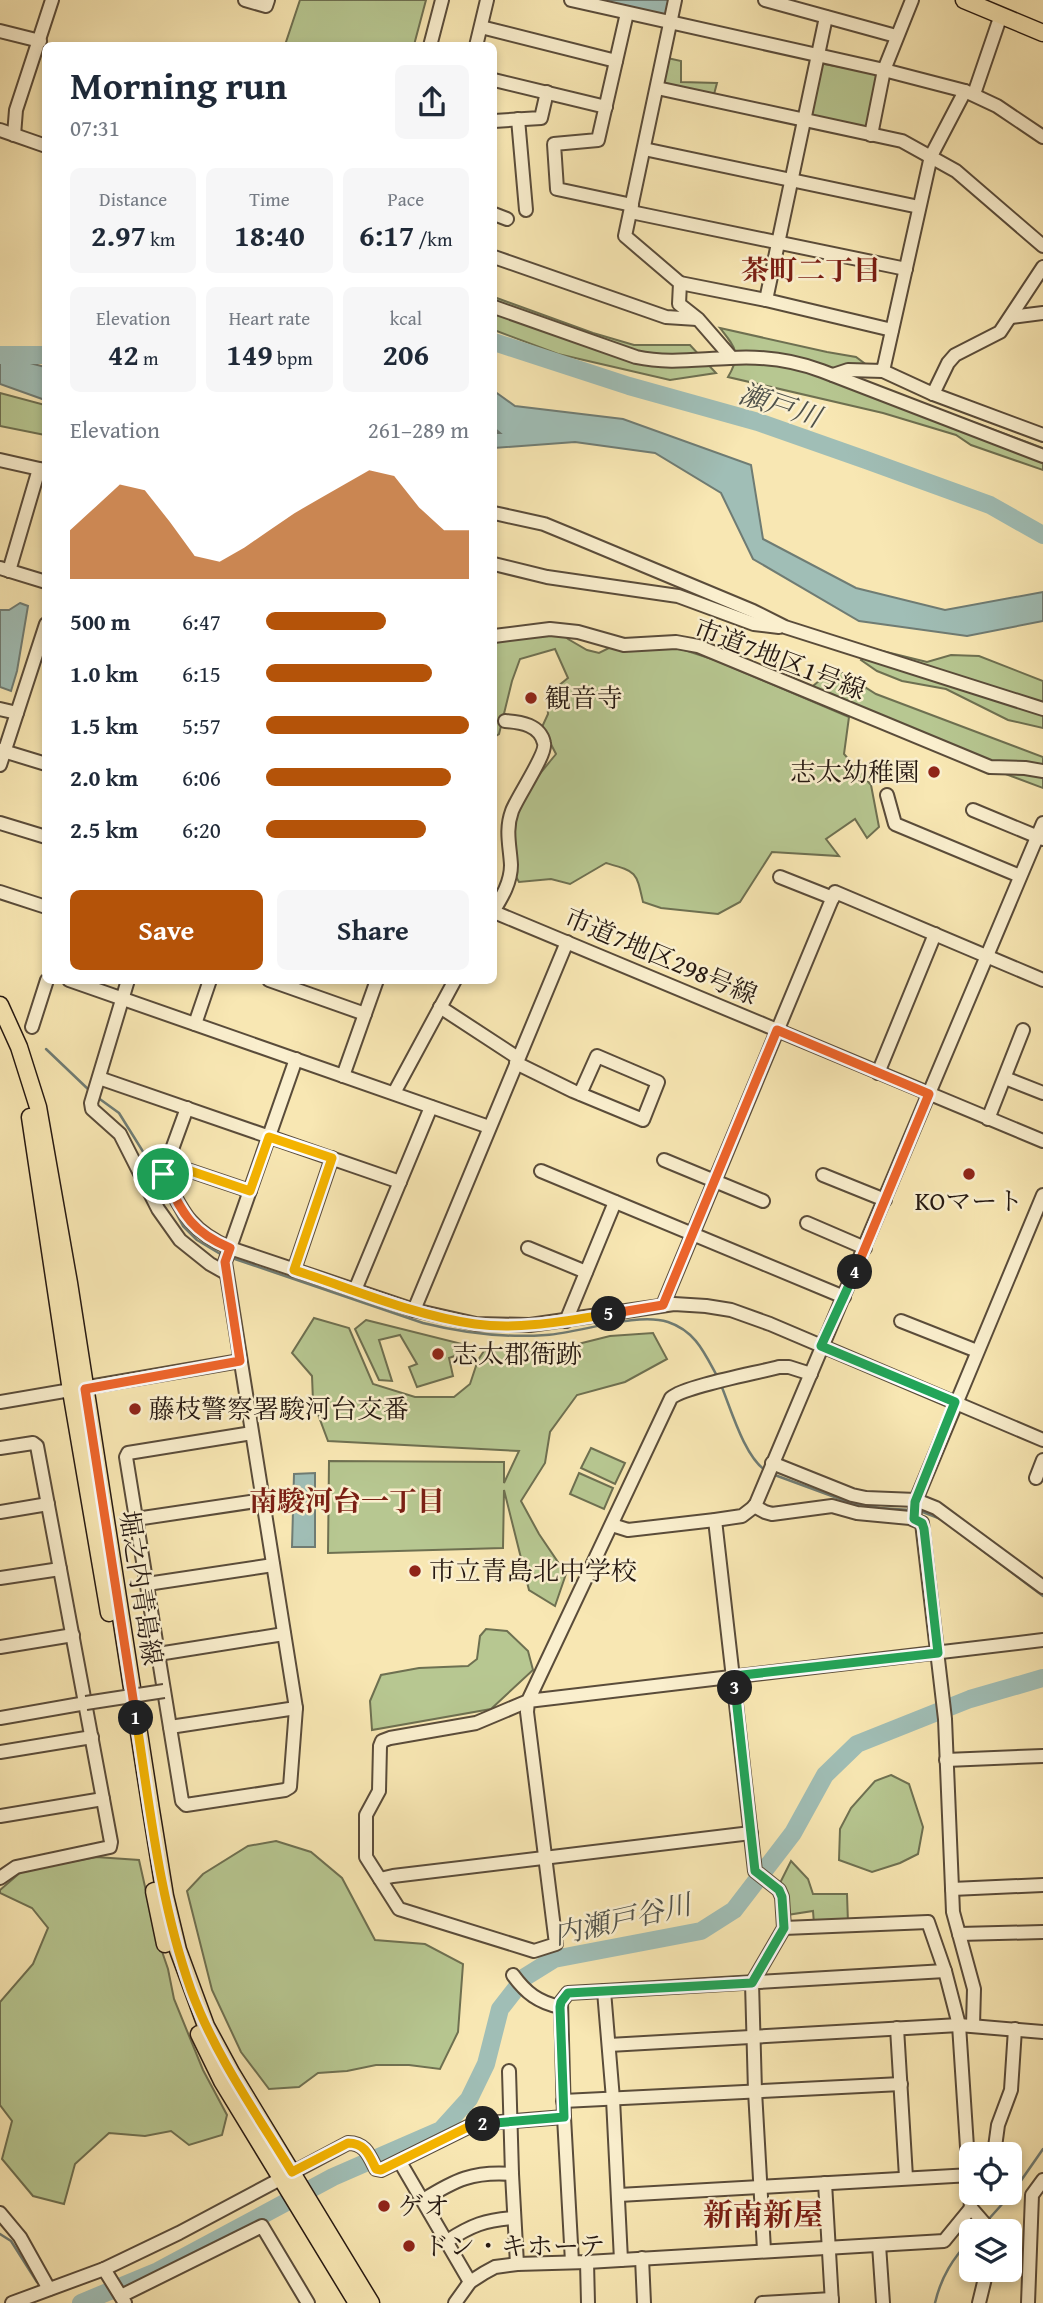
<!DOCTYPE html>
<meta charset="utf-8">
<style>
body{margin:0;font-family:"Gentium Book Plus","Noto Serif JP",serif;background:#f6f6f7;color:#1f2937;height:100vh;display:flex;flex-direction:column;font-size:26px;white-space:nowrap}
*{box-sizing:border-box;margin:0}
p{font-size:23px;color:#747a83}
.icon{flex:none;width:38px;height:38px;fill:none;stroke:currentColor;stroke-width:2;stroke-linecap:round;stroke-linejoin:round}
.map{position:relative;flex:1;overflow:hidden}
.details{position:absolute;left:42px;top:42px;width:455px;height:942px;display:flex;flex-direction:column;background:#fff;border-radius:10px;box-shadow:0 4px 10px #0003}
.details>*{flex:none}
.buttons{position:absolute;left:959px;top:2142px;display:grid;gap:14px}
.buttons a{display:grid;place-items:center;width:63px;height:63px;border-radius:10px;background:#fff;box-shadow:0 4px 10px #0003;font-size:35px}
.pin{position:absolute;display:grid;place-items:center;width:60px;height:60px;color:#fff;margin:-30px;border:4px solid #fff;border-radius:50%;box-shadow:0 2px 7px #0007}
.km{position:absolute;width:35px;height:35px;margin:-18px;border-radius:50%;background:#222;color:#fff;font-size:19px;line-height:35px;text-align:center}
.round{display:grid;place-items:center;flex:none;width:74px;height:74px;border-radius:10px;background:#f6f6f7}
.overview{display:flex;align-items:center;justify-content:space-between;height:119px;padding:0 28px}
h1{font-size:38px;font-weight:800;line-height:52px}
.stats{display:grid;grid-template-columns:repeat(3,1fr);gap:10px;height:119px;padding:7px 28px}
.stats div{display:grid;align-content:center;border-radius:10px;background:#f6f6f7;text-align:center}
.stats b{font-size:30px;font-weight:800}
.stats small{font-size:19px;font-weight:400}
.stats p{font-size:19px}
.chart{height:196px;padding:14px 28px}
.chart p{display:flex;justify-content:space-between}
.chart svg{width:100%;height:126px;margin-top:7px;fill:#b45309;opacity:.7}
.primary-button{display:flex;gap:14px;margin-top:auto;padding:14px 28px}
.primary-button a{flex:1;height:80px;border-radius:10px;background:#b45309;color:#fff;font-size:28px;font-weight:800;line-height:80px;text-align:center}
.primary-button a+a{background:#f6f6f7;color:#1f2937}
ul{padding:0 28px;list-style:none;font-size:23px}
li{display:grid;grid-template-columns:112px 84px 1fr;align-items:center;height:52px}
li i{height:18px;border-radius:9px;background:#b45309}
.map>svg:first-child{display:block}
.green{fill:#b7c791;stroke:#6e7051;stroke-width:2}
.water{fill:#a0beb6;stroke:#6f7c74;stroke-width:2}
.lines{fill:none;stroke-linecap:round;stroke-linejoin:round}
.stream{stroke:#6f7c74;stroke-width:2.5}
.river{stroke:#a0beb6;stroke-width:18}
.minor-casing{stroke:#5a4c3a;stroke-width:16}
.major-casing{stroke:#251811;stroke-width:19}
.minor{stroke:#faefce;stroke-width:12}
.major{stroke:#f8e7b3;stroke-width:16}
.minor-bridge-casing{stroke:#5a4c3a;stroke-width:16;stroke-linecap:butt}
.minor-bridge{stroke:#faefce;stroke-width:12}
.split-1-casing{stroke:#fff;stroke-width:14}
.split-2-casing{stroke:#fff;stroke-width:14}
.split-3-casing{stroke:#fff;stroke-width:14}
.split-4-casing{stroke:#fff;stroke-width:14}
.split-5-casing{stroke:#fff;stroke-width:14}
.split-6-casing{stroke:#fff;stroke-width:14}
.split-1{stroke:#f0652b;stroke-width:9}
.split-2{stroke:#f5b400;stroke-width:9}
.split-3{stroke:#22a559;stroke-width:9}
.split-4{stroke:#22a559;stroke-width:9}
.split-5{stroke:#f0652b;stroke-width:9}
.split-6{stroke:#f5b400;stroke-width:9}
.poi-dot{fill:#8f2418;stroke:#faefce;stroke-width:2.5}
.labels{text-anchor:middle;stroke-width:5;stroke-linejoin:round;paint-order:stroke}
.street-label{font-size:26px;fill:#251811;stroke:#faefce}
.poi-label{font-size:26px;fill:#251811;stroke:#faefce;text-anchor:start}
.neighbourhood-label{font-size:28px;font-weight:bold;fill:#7a1f14;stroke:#faefce}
.water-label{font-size:28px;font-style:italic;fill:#50524b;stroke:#faefce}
.quarter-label{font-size:30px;font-weight:bold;fill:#7a1f14;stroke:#faefce}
</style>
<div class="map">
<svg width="1043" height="2303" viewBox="0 0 1043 2303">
<rect width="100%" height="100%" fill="#f8e7b3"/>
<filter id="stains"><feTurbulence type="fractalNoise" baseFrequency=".00286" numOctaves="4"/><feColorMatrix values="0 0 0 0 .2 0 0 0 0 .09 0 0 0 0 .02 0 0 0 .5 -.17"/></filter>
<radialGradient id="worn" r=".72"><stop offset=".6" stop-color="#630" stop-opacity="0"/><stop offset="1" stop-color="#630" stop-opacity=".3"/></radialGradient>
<g class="green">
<polygon points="300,0 426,0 414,45 285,45"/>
<polygon points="663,57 681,61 681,82 717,83 713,98 657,85"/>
<polygon points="819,63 879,74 868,128 807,116"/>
<polygon points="494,297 593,333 634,345 690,345 716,373 670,380 558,354 494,330"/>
<path d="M720,328L827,352L856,357L868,366L857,379L1043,448V470L971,445L956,435L883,413L728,377C742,354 735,347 720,328Z"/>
<polygon points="0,393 45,405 45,435 0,426"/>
<path d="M562,633L568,639L587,650L599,653L613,646H672L715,660L849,717L844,754L871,785L879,827L867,838L855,819L826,839L839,856L772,852L740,902L718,914L661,908L643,902C636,871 637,872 606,863L570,884L551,879L519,882L515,875C514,859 511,840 513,825C517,798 540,774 556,754L542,727L548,714L547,701L552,691L568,678L555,649L520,659L512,681L499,734L494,737V639Z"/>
<polygon points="870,648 927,662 951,655 979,656 1043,681 1043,728 1008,720 946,689 902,681 877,671 861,660"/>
<polygon points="841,672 876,694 1043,757 1043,788 853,717 813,686 820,680"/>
<polygon points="314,1318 349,1328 373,1384 415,1397 454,1397 470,1384 478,1360 484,1351 566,1347 610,1336 653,1333 667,1359 625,1382 577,1395 550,1432 545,1463 521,1501 539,1534 566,1574 555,1606 529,1590 504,1490 503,1548 328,1553 329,1461 504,1462 504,1483 519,1451 328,1441 313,1401 312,1376 292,1353"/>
<polygon points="366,1320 462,1344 463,1353 449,1358 453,1376 417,1387 409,1367 417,1364 400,1335 379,1340 392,1381 379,1380 355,1329"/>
<polygon points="591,1448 625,1463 615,1484 581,1468"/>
<polygon points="579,1473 613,1488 604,1509 570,1494"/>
<polygon points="486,1629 507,1631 528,1651 533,1670 491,1709 372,1730 370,1701 381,1675 419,1668 468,1666 477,1659 480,1636"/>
<polygon points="891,1775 909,1784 923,1827 918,1854 900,1863 872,1872 839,1860 840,1829 851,1808 875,1781"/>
<polygon points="276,1841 311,1852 342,1878 375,1940 425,1944 463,1964 458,2032 440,2069 409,2065 376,2065 347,2071 318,2073 299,2087 269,2089 241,2052 212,1990 187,1891 203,1874 248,1846"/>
<polygon points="96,1857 139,1860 155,1931 168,1969 174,1999 203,2070 227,2115 222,2135 189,2145 171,2131 145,2136 109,2133 75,2164 64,2204 33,2196 2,2159 12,2121 0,2105 0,2002 33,1964 48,1928 32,1908 0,1893 0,1890 22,1871"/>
<polygon points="791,1861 808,1879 813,1894 847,1894 848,1923 814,1924 813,1911 787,1915 788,1900 780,1883"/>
</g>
<g class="water">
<polygon points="606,0 671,0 666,17 605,5"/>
<polygon points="0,355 45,367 45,400 0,384"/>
<polygon points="494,391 515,406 623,419 751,465 763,539 856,588 945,610 1043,592 1043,621 967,636 859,621 753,559 721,493 655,453 575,442 494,448 494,433 500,433 494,428"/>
<polygon points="20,603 28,606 17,671 11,691 0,687 0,610 9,610"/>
<polygon points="315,1473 315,1547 292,1547 294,1474"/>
</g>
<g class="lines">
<g class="stream">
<polyline points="46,1049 89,1090"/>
<polyline points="97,1097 119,1113 142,1150 183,1226 197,1240 222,1255"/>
<path d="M232,1258L423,1323C463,1333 504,1338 546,1335C580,1333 636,1312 668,1322C695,1331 704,1352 717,1376"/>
<path d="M721,1385C731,1409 744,1456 766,1471"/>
<polyline points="772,1474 851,1503 880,1508 910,1510"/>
<polyline points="920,1511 941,1519 1043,1596"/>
<polyline points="987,2221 1013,2192 1043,2149"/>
<polyline points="0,2234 11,2241 37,2282"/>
<path d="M935,2303C941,2277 953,2258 971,2239"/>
</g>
<g class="river">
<polyline points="494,342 629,386 758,422 866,460 990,505 1043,535"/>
<polyline points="0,355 46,355"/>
<polyline points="81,2303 158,2271 333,2177 441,2130 469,2099 486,2064 500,2009 525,1977 554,1959 701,1931 734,1910 793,1833 825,1775 857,1744 970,1699 1043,1678"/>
</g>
<g class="minor-casing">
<g id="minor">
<polyline points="245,0 266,6 268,0"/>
<polyline points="571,0 884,70 965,91 997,106 1043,137"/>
<polyline points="675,0 625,236 680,283 679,304 698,319 731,357"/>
<polyline points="765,0 896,36"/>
<polyline points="627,13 598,140 554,144 557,189 632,205"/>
<polyline points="481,27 616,61"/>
<polyline points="0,31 40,41"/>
<polyline points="430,46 442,0"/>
<polyline points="476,46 487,0"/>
<polyline points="494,80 606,107"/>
<polyline points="657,88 902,141 956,171 1043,246"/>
<polyline points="974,94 1001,15"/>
<polyline points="518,119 526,210"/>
<polyline points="494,121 541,118 547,92"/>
<polyline points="0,130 46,146"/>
<polyline points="14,135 16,110 52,0"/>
<polyline points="871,135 884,70 912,0"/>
<polyline points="644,149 919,207"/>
<polyline points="631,212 906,269"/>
<polyline points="494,214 507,219"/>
<polyline points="494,257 666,317 697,319"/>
<polyline points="680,283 766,300 892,330"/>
<polyline points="766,300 826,17"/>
<path d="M494,307L636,357C668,364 698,359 730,358C761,356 793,360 822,371L1043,456"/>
<polyline points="1011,317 1043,313"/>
<polyline points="883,371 933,394 1043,435"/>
<polyline points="833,375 848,370 883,371 931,156 965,91"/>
<polyline points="933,394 948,363 955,355 1000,332 1043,267"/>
<polyline points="0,460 44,470"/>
<polyline points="494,513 544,524 578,538 753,611 785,627 1043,709"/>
<polyline points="494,564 547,577 678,596 754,624 779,627"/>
<polyline points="0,568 46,582"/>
<polyline points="9,571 39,469"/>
<polyline points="494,636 550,629 578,632 624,645 676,642 698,646 990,767 1025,768 1043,771"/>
<polyline points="0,709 17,713"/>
<polyline points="0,750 46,764"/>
<polyline points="0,765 46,624"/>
<polyline points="887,795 895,824 1020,876"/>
<polyline points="973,810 1043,839"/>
<polyline points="0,823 46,837"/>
<polyline points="780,877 833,898"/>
<polyline points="0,892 46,907"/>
<path d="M494,910C502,897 511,882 511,865C510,846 505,830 512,811C517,797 547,754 544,743C540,725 521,722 505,721"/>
<polyline points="494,912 1043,1141"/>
<polyline points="69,980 489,1127"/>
<polyline points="128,980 91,1103 92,1109 120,1134 158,1209 180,1240 210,1264 226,1273"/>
<polyline points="269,980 365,1014"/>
<polyline points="440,1007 518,1058"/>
<polyline points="195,1024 210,980"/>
<polyline points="32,1027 47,980"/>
<polyline points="516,1063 573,1091 643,1120 658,1082 597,1056 580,1094"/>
<polyline points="878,1073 935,934"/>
<polyline points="343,1076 377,980"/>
<polyline points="99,1078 400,1182"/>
<polyline points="1005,1078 1043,1093"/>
<polyline points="394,1093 455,980"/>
<path d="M187,1108L163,1174C182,1211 190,1231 230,1248L414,1310L476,1324L530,1325L674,1304L706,1306L731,1310L770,1324L1043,1440"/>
<polyline points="988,1119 1023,1030"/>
<polyline points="664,1160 763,1201"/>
<polyline points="167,1163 250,1191"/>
<polyline points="541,1171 844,1297"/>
<polyline points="823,1175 885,1200"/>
<polyline points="807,1223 865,1248"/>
<polyline points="528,1248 586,1272"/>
<polyline points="294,1270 332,1158"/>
<polyline points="355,1290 431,1107"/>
<polyline points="663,1305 835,892 1043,980"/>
<polyline points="414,1310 567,942"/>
<polyline points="566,1321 615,1202"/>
<polyline points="901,1321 977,1351"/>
<path d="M811,1374L789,1367H779C757,1373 685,1386 671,1398L528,1701L527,1712L556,1944L534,1951L399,1909L366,1857V1815L379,1791L380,1746L382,1741L390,1738L476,1723L528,1701L1043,1640"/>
<polyline points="0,1402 240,1361"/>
<polyline points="252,1433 128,1453 126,1457 182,1801 186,1805 285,1790 290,1787 296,1708 225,1262 296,1059"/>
<polyline points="0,1448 33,1443 37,1446 111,1842 110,1847 16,1867 0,1878"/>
<polyline points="772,1463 852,1495 866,1498 916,1500 936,1508 1043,1587"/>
<polyline points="1036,1478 1043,1460"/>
<polyline points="754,1506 765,1512 772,1514 832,1506 857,1513 910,1518 922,1523 945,1719 953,1912 974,1989 973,2025"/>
<polyline points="0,1512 48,1504"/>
<polyline points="136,1519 263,1500"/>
<polyline points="914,1519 916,1500 1043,1195"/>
<polyline points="715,1520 755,1871 779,1890 782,1897 784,1928 752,1983 755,2091 764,2250"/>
<polyline points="612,1525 628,1530 715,1520 742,1516 755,1506 1043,823"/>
<polyline points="0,1578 60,1569"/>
<polyline points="147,1584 273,1565"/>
<polyline points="0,1647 73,1635"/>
<polyline points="158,1654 284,1634"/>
<polyline points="0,1718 86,1703"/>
<polyline points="170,1727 296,1708"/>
<polyline points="0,1752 92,1737"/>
<polyline points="946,1760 1043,1756"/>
<polyline points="0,1816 103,1799"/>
<polyline points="380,1879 393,1876 751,1833"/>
<polyline points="952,1889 1043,1885"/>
<polyline points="784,1928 928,1922 945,1971 959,2025 971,2208 991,2231"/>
<polyline points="959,1934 1043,1932"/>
<path d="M513,1975C526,1993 538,2002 560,2007"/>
<polyline points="897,2028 906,2177"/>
<polyline points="609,2045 959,2025 1043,2032"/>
<polyline points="509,2071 512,2174 517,2264"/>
<polyline points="563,2101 901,2084"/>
<polyline points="991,2154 995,2147 998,2125 1011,2090 1015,2029"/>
<polyline points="400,2162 470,2282"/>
<polyline points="825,2183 832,2303"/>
<polyline points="619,2195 971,2175"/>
<path d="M423,2200C455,2180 473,2171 512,2174"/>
<polyline points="0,2213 20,2237 49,2289"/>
<path d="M447,2241C472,2225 485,2220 514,2218"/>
<polyline points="879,2245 883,2303"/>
<polyline points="642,2258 644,2303"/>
<polyline points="621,2260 613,2099 604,1991 945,1971"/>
<polyline points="572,2262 564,2117 561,2002 568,1993 604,1991"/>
<polyline points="587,2262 588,2303"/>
<polyline points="104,2269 125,2303"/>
<polyline points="121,2296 262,2226 308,2303"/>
<path d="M12,2303L104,2269L179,2233L348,2143C365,2143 369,2155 376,2169L381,2170L468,2127L488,2123L564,2117"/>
<polyline points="455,2303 470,2282 484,2273 495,2267 517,2264 587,2262 944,2241 971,2208"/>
<polyline points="762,2303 832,2299"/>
<polyline points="979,2303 987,2270"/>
<polyline points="1028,2303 1032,2195 1043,2180"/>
</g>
</g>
<g class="major-casing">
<g id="major">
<polyline points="964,0 1043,33"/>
<polyline points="0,1005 19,1047 38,1107 69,1283 151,1810 165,1896 178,1950 206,2026 232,2074 371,2303"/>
<polyline points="30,1117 71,1391 109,1613"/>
<polyline points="154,1891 165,1944"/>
<polyline points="199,2034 222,2081 357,2303"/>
</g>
</g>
<use href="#minor" class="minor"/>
<use href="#major" class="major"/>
<g class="minor-bridge-casing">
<polyline id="minor-bridge" points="86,1703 164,1691"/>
</g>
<use href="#minor-bridge" class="minor-bridge"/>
</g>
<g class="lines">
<g class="split-1-casing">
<path id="split-1" d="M136,1718L85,1389L240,1361L225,1262L230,1248C189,1231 182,1211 163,1174"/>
</g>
<g class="split-2-casing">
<path id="split-2" d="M136,1718C150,1809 160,1903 191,1990C215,2055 256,2113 292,2172L348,2143C365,2143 369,2155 376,2169L381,2170L468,2127L483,2124"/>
</g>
<g class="split-3-casing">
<polyline id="split-3" points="483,2124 564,2117 560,2007 561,2002 568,1993 752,1983 784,1928 782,1897 779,1890 755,1871 735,1688"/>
</g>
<g class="split-4-casing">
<polyline id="split-4" points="735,1688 734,1676 938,1653 924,1529 922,1523 914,1519 915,1502 955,1402 821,1346 855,1272"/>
</g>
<g class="split-5-casing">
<polyline id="split-5" points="609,1314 663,1305 777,1030 929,1094 855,1272"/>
</g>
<g class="split-6-casing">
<path id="split-6" d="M163,1174L167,1163L250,1191L269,1137L332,1158L294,1270C353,1289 413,1315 475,1324C520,1330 565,1321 609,1314"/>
</g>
<use href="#split-1" class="split-1"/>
<use href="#split-2" class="split-2"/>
<use href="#split-3" class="split-3"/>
<use href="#split-4" class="split-4"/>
<use href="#split-5" class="split-5"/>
<use href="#split-6" class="split-6"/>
</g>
<g class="poi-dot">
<circle cx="531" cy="698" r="7"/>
<circle cx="934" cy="772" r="7"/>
<circle cx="969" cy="1174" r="7"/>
<circle cx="438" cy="1354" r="7"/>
<circle cx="135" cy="1409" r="7"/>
<circle cx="415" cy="1571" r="7"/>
<circle cx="384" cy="2206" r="7"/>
<circle cx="409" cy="2246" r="7"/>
</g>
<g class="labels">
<g class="street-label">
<text transform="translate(780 659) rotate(21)" y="9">市道7地区1号線</text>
<text transform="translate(661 956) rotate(23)" y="9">市道7地区298号線</text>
<text transform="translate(141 1588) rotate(81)" y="9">堀之内青島線</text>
</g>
<g class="poi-label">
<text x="545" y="707">観音寺</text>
<text x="920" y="781" text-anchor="end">志太幼稚園</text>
<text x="969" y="1210" text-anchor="middle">KOマート</text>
<text x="452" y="1363">志太郡衙跡</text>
<text x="149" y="1418">藤枝警察署駿河台交番</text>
<text x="429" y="1580">市立青島北中学校</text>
<text x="398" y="2215">ゲオ</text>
<text x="423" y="2255">ドン・キホーテ</text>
</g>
<g class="neighbourhood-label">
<text x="811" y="280">茶町二丁目</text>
<text x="347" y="1511">南駿河台一丁目</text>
</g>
<g class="water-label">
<text transform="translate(780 405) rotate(18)" y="10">瀬戸川</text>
<text transform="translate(622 1919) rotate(-13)" y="10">内瀬戸谷川</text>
</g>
<g class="quarter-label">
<text x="763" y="2225">新南新屋</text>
</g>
</g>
<rect width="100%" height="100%" filter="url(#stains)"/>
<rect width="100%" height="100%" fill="url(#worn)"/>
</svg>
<div class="buttons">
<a><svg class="icon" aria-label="locate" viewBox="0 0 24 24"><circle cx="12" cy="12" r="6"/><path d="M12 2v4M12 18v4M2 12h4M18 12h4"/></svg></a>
<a><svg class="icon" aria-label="layers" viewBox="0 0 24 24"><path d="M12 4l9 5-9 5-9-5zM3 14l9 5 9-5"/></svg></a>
</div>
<div class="pin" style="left:163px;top:1174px;background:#1e9e55"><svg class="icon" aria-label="arrive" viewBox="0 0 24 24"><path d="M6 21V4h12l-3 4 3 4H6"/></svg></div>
<b class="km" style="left:136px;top:1718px">1</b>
<b class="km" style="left:483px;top:2124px">2</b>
<b class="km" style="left:735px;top:1688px">3</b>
<b class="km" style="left:855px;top:1272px">4</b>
<b class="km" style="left:609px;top:1314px">5</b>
<section class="details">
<div class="overview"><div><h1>Morning run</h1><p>07:31</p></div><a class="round"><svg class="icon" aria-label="share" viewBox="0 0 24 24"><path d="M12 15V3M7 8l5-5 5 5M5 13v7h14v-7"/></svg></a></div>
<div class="stats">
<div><p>Distance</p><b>2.97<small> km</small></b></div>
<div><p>Time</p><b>18:40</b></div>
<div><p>Pace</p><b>6:17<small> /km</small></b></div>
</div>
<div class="stats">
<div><p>Elevation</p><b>42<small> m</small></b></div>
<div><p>Heart rate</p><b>149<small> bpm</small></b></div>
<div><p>kcal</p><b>206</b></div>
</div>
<div class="chart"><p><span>Elevation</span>261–289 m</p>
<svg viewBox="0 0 160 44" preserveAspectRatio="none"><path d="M0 44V27L10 19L20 11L30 13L40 24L50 36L60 38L70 33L80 27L90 21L100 16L110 11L120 6L130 8L140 19L150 27L160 27V44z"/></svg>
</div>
<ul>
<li><b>500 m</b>6:47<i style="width:59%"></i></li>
<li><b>1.0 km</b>6:15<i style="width:82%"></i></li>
<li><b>1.5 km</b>5:57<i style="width:100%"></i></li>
<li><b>2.0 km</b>6:06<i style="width:91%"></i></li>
<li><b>2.5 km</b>6:20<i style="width:79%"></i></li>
</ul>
<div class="primary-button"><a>Save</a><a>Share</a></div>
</section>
</div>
